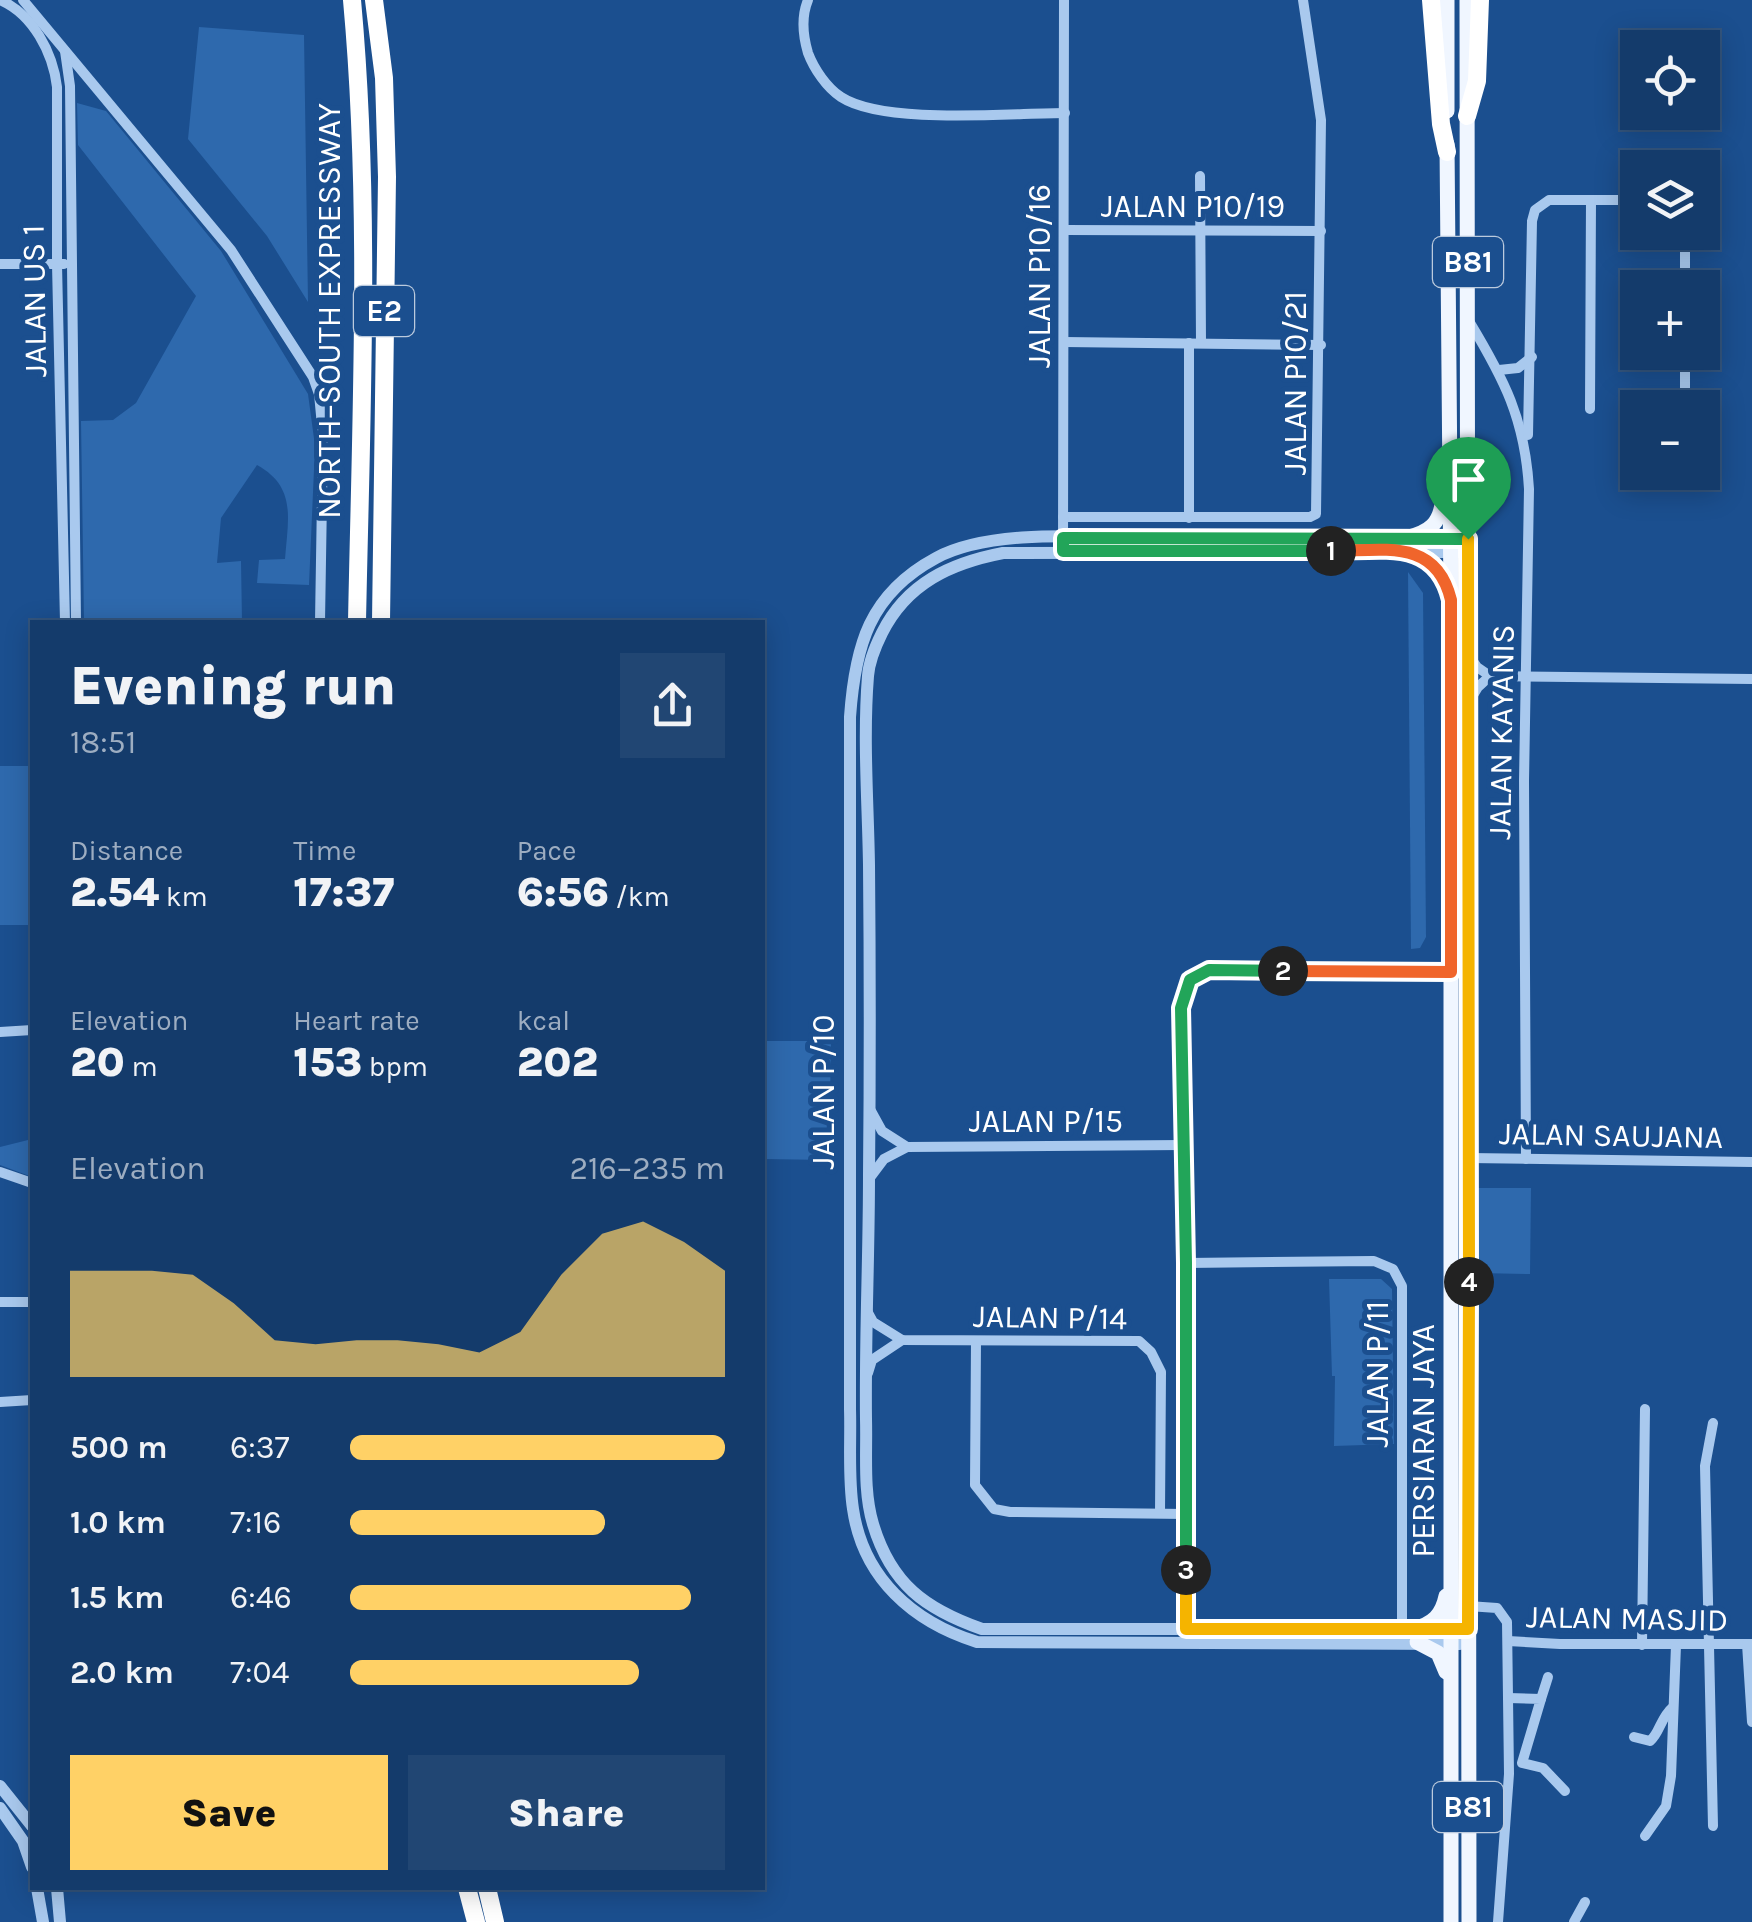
<!DOCTYPE html>
<meta charset="utf-8">
<style>
body{margin:0;font-family:Karla,sans-serif;background:#214673;color:#f1f3f6;height:100vh;display:flex;flex-direction:column;font-size:38px;white-space:nowrap}
*{box-sizing:border-box;margin:0}
p{font-size:32px;color:#9dadc1}
.icon{flex:none;width:55px;height:55px;fill:none;stroke:currentColor;stroke-width:2;stroke-linecap:round;stroke-linejoin:round}
.map{position:relative;flex:1;overflow:hidden}
.details{position:absolute;left:30px;top:620px;width:735px;height:1270px;display:flex;flex-direction:column;background:#143b6b;border-radius:0px;box-shadow:0 5px 25px #0003,0 0 0 2px #33557e}
.details>*{flex:none}
.controls{position:absolute;left:1620px;top:30px;display:grid;gap:20px}
.controls a{display:grid;place-items:center;width:100px;height:100px;border-radius:0px;background:#143b6b;box-shadow:0 5px 25px #0003,0 0 0 2px #33557e;font-size:50px}
.pin{position:absolute;display:grid;place-items:center;width:85px;height:85px;color:#fff;margin:-102px -42px;border-radius:50% 50% 50% 0;rotate:-45deg;box-shadow:0 0 10px #0007}
.pin .icon{rotate:45deg}
.km{position:absolute;width:50px;height:50px;margin:-25px;border-radius:50%;background:#222;color:#fff;font-size:28px;line-height:50px;text-align:center}
.round{display:grid;place-items:center;flex:none;width:105px;height:105px;border-radius:0px;background:#214673}
.head{display:flex;align-items:center;justify-content:space-between;height:170px;padding:0 40px}
h1{font-size:55px;font-weight:800;line-height:75px}
.figures{display:grid;grid-template-columns:repeat(3,1fr);gap:15px;height:170px;padding:10px 40px}
.figures div{display:grid;align-content:center}
.figures b{font-size:42px;font-weight:800}
.figures small{font-size:28px;font-weight:400}
.figures p{font-size:28px}
.chart{height:280px;padding:20px 40px}
.chart p{display:flex;justify-content:space-between}
.chart svg{width:100%;height:180px;margin-top:10px;fill:#ffd166;opacity:.7}
.button{display:flex;gap:20px;margin-top:auto;padding:20px 40px}
.button a{flex:1;height:115px;border-radius:0px;background:#ffd166;color:#111;font-size:40px;font-weight:800;line-height:115px;text-align:center}
.button a+a{background:#214673;color:#f1f3f6}
ul{padding:0 40px;list-style:none;font-size:32px}
li{display:grid;grid-template-columns:160px 120px 1fr;align-items:center;height:75px}
li i{height:25px;border-radius:12px;background:#ffd166}
.map>svg:first-child{display:block}
.green{fill:#2e69ad}
.lines{fill:none;stroke-linecap:round;stroke-linejoin:round}
.minor{stroke:#a9c9ee;stroke-width:10}
.tertiary{stroke:#a9c9ee;stroke-width:12}
.primary{stroke:#f0f6ff;stroke-width:15}
.motorway{stroke:#fff;stroke-width:18}
.split-1-casing{stroke:#fff;stroke-width:20}
.split-2-casing{stroke:#fff;stroke-width:20}
.split-3-casing{stroke:#fff;stroke-width:20}
.split-4-casing{stroke:#fff;stroke-width:20}
.split-5-casing{stroke:#fff;stroke-width:20}
.split-1{stroke:#22a559;stroke-width:12}
.split-2{stroke:#f0652b;stroke-width:12}
.split-3{stroke:#22a559;stroke-width:12}
.split-4{stroke:#f5b400;stroke-width:12}
.split-5{stroke:#f5b400;stroke-width:12}
.labels{text-anchor:middle;stroke-width:10;stroke-linejoin:round;paint-order:stroke}
.shield{fill:#1b4f8f;stroke:#bbcadd;stroke-width:2.5}
.shield-label{font-size:30px;font-weight:bold;fill:#fff}
.street-label{font-size:32px;fill:#fff;stroke:#1b4f8f}
</style>
<div class="map">
<svg width="1752" height="1922" viewBox="0 0 1752 1922">
<rect width="100%" height="100%" fill="#1b4f8f"/>
<g class="green">
<polygon points="199,27 304,35 308,302 267,236 188,139"/>
<path d="M77,103L106,111L221,251L308,394L315,446L309,585L257,583L259,560L285,559C288,519 297,487 257,465L221,518L217,563L241,561L242,622L84,621L81,421L113,420L136,403L196,296L78,145Z"/>
<polygon points="1408,572 1423,593 1426,937 1420,948 1411,949"/>
<rect x="0" y="766" width="32" height="159"/>
<polygon points="763,1041 831,1041 829,1160 763,1159"/>
<polygon points="32,1139 32,1177 0,1165 0,1147"/>
<polygon points="1478,1188 1531,1188 1530,1274 1478,1273"/>
<polygon points="1329,1279 1381,1279 1392,1289 1394,1444 1334,1446 1335,1376 1332,1376"/>
</g>
<g class="lines">
<g class="minor">
<path d="M0,0C33,14 53,53 57,87V264L65,622"/>
<polyline points="23,0 231,250 313,377 319,394 323,436 320,622"/>
<path d="M808,0C801,17 803,36 808,53C814,69 827,88 841,97C884,125 1010,113 1065,113"/>
<polyline points="65,51 70,86 76,622"/>
<polyline points="1200,176 1201,343"/>
<polyline points="1702,200 1716,200"/>
<polyline points="1065,230 1321,231"/>
<polyline points="0,264 64,264"/>
<polyline points="1685,288 1685,232"/>
<path d="M1469,321C1504,379 1525,419 1529,489L1524,781L1526,1159"/>
<polyline points="1064,342 1321,345"/>
<polyline points="1189,343 1189,518"/>
<polyline points="1499,370 1518,368 1532,357"/>
<polyline points="1685,407 1685,352"/>
<polyline points="1590,409 1591,200"/>
<polyline points="1528,435 1532,221 1535,210 1549,200 1638,200"/>
<polyline points="1063,517 1310,517 1316,514 1321,120 1303,0"/>
<polyline points="1063,551 1064,0"/>
<polyline points="1468,654 1477,667 1490,676 1752,679"/>
<polyline points="1469,702 1478,687 1490,676"/>
<polyline points="0,1032 32,1030"/>
<polyline points="871,1111 882,1131 907,1147"/>
<polyline points="1469,1158 1752,1162"/>
<polyline points="0,1172 32,1183"/>
<polyline points="869,1179 884,1159 907,1147 1184,1145"/>
<polyline points="1186,1263 1374,1261 1393,1269 1402,1286 1402,1629"/>
<polyline points="0,1302 32,1302"/>
<polyline points="867,1311 873,1322 902,1340 1139,1341 1151,1352 1161,1372 1160,1513"/>
<polyline points="976,1341 975,1485 994,1509 1010,1512 1186,1514"/>
<polyline points="868,1373 872,1360 902,1340"/>
<polyline points="0,1402 32,1400"/>
<polyline points="1713,1423 1705,1466 1713,1826"/>
<polyline points="1468,1606 1497,1608 1507,1622 1509,1774 1498,1922"/>
<polyline points="1186,1633 1186,1263 1181,1008 1189,980 1209,970 1451,972"/>
<polyline points="1508,1641 1560,1644 1752,1644"/>
<polyline points="1747,1644 1752,1722"/>
<polyline points="1642,1645 1645,1409"/>
<polyline points="1508,1698 1541,1699 1522,1763 1543,1768 1565,1791"/>
<polyline points="1541,1699 1548,1677"/>
<path d="M1634,1737L1650,1741C1660,1733 1660,1718 1673,1707"/>
<polyline points="1645,1836 1666,1806 1671,1776 1676,1645"/>
<polyline points="1574,1922 1585,1902"/>
</g>
<g class="tertiary">
<path d="M1459,1629H982C925,1609 891,1584 873,1524C863,1491 867,1453 866,1419C865,1338 869,1257 869,1176C870,1073 870,969 869,865C868,802 863,739 868,676C869,662 876,645 882,633C907,583 951,563 1003,553L1460,552"/>
<path d="M1460,1644L977,1642C913,1622 863,1578 853,1509C848,1477 851,1442 850,1409V717C855,646 869,594 936,558C993,527 1097,538 1162,538C1264,538 1366,539 1468,539"/>
<polyline points="0,1786 32,1826"/>
<polyline points="0,1808 23,1841 32,1867"/>
<polyline points="37,1888 43,1922"/>
<polyline points="57,1888 60,1922"/>
</g>
<g class="primary">
<polyline points="1467,0 1469,1922"/>
<polyline points="1447,111 1447,0"/>
<polyline points="1447,144 1451,600 1451,1922"/>
<path d="M1406,538C1430,532 1440,524 1443,499"/>
<path d="M1405,551C1426,558 1439,564 1448,586"/>
<path d="M1413,1629C1433,1624 1442,1615 1446,1596"/>
<polyline points="1417,1642 1438,1653 1446,1672"/>
</g>
<g class="motorway">
<path d="M352,0C371,207 361,415 357,622"/>
<polyline points="374,0 384,78 387,177 381,622"/>
<polyline points="1431,0 1441,124 1447,152"/>
<polyline points="1467,116 1477,81 1480,0"/>
<polyline points="467,1888 476,1922"/>
<polyline points="487,1888 495,1922"/>
</g>
</g>
<g class="lines">
<g class="split-1-casing">
<polyline id="split-1" points="1331,551 1063,551 1063,538 1468,539"/>
</g>
<g class="split-2-casing">
<path id="split-2" d="M1283,971L1451,972V600C1436,537 1383,551 1331,551"/>
</g>
<g class="split-3-casing">
<polyline id="split-3" points="1186,1570 1186,1263 1181,1008 1190,980 1209,970 1283,971"/>
</g>
<g class="split-4-casing">
<polyline id="split-4" points="1186,1570 1186,1629 1468,1629 1469,1282"/>
</g>
<g class="split-5-casing">
<polyline id="split-5" points="1468,539 1469,1282"/>
</g>
<use href="#split-1" class="split-1"/>
<use href="#split-2" class="split-2"/>
<use href="#split-3" class="split-3"/>
<use href="#split-4" class="split-4"/>
<use href="#split-5" class="split-5"/>
</g>
<g class="labels">
<g class="shield">
<rect x="1433" y="237" width="70" height="50" rx="8"/>
<rect x="354" y="286" width="60" height="50" rx="8"/>
<rect x="1433" y="1782" width="70" height="50" rx="8"/>
</g>
<g class="shield-label">
<text x="1468" y="272">B81</text>
<text x="384" y="321">E2</text>
<text x="1468" y="1817">B81</text>
</g>
<g class="street-label">
<text x="1193" y="217">JALAN P10/19</text>
<text transform="translate(1039 276) rotate(-90)" y="11">JALAN P10/16</text>
<text transform="translate(34 301) rotate(-91)" y="11">JALAN US 1</text>
<text transform="translate(329 311) rotate(-90)" y="11">NORTH–SOUTH EXPRESSWAY</text>
<text transform="translate(1295 383) rotate(-90)" y="11">JALAN P10/21</text>
<text transform="translate(1501 732) rotate(-89)" y="11">JALAN KAYANIS</text>
<text transform="translate(823 1092) rotate(-90)" y="11">JALAN P/10</text>
<text x="1046" y="1132">JALAN P/15</text>
<text transform="translate(1611 1135) rotate(1)" y="11">JALAN SAUJANA</text>
<text transform="translate(1050 1317) rotate(1)" y="11">JALAN P/14</text>
<text transform="translate(1377 1374) rotate(-90)" y="11">JALAN P/11</text>
<text transform="translate(1423 1441) rotate(-90)" y="11">PERSIARAN JAYA</text>
<text transform="translate(1627 1618) rotate(1)" y="11">JALAN MASJID</text>
</g>
</g>
</svg>
<div class="controls">
<a><svg class="icon" aria-label="locate" viewBox="0 0 24 24"><circle cx="12" cy="12" r="6"/><path d="M12 2v4M12 18v4M2 12h4M18 12h4"/></svg></a>
<a><svg class="icon" aria-label="layers" viewBox="0 0 24 24"><path d="M12 4l9 5-9 5-9-5zM3 14l9 5 9-5"/></svg></a>
<a>+</a>
<a>−</a>
</div>
<div class="pin" style="left:1468px;top:539px;background:#1e9e55"><svg class="icon" aria-label="arrive" viewBox="0 0 24 24"><path d="M6 21V4h12l-3 4 3 4H6"/></svg></div>
<b class="km" style="left:1331px;top:551px">1</b>
<b class="km" style="left:1283px;top:971px">2</b>
<b class="km" style="left:1186px;top:1570px">3</b>
<b class="km" style="left:1469px;top:1282px">4</b>
<section class="details">
<div class="head"><div><h1>Evening run</h1><p>18:51</p></div><a class="round"><svg class="icon" aria-label="share" viewBox="0 0 24 24"><path d="M12 15V3M7 8l5-5 5 5M5 13v7h14v-7"/></svg></a></div>
<div class="figures">
<div><p>Distance</p><b>2.54<small> km</small></b></div>
<div><p>Time</p><b>17:37</b></div>
<div><p>Pace</p><b>6:56<small> /km</small></b></div>
</div>
<div class="figures">
<div><p>Elevation</p><b>20<small> m</small></b></div>
<div><p>Heart rate</p><b>153<small> bpm</small></b></div>
<div><p>kcal</p><b>202</b></div>
</div>
<div class="chart"><p><span>Elevation</span>216–235 m</p>
<svg viewBox="0 0 160 44" preserveAspectRatio="none"><path d="M0 44V18L10 18L20 18L30 19L40 26L50 35L60 36L70 35L80 35L90 36L100 38L110 33L120 19L130 9L140 6L150 11L160 18V44z"/></svg>
</div>
<ul>
<li><b>500 m</b>6:37<i style="width:100%"></i></li>
<li><b>1.0 km</b>7:16<i style="width:68%"></i></li>
<li><b>1.5 km</b>6:46<i style="width:91%"></i></li>
<li><b>2.0 km</b>7:04<i style="width:77%"></i></li>
</ul>
<div class="button"><a>Save</a><a>Share</a></div>
</section>
</div>
